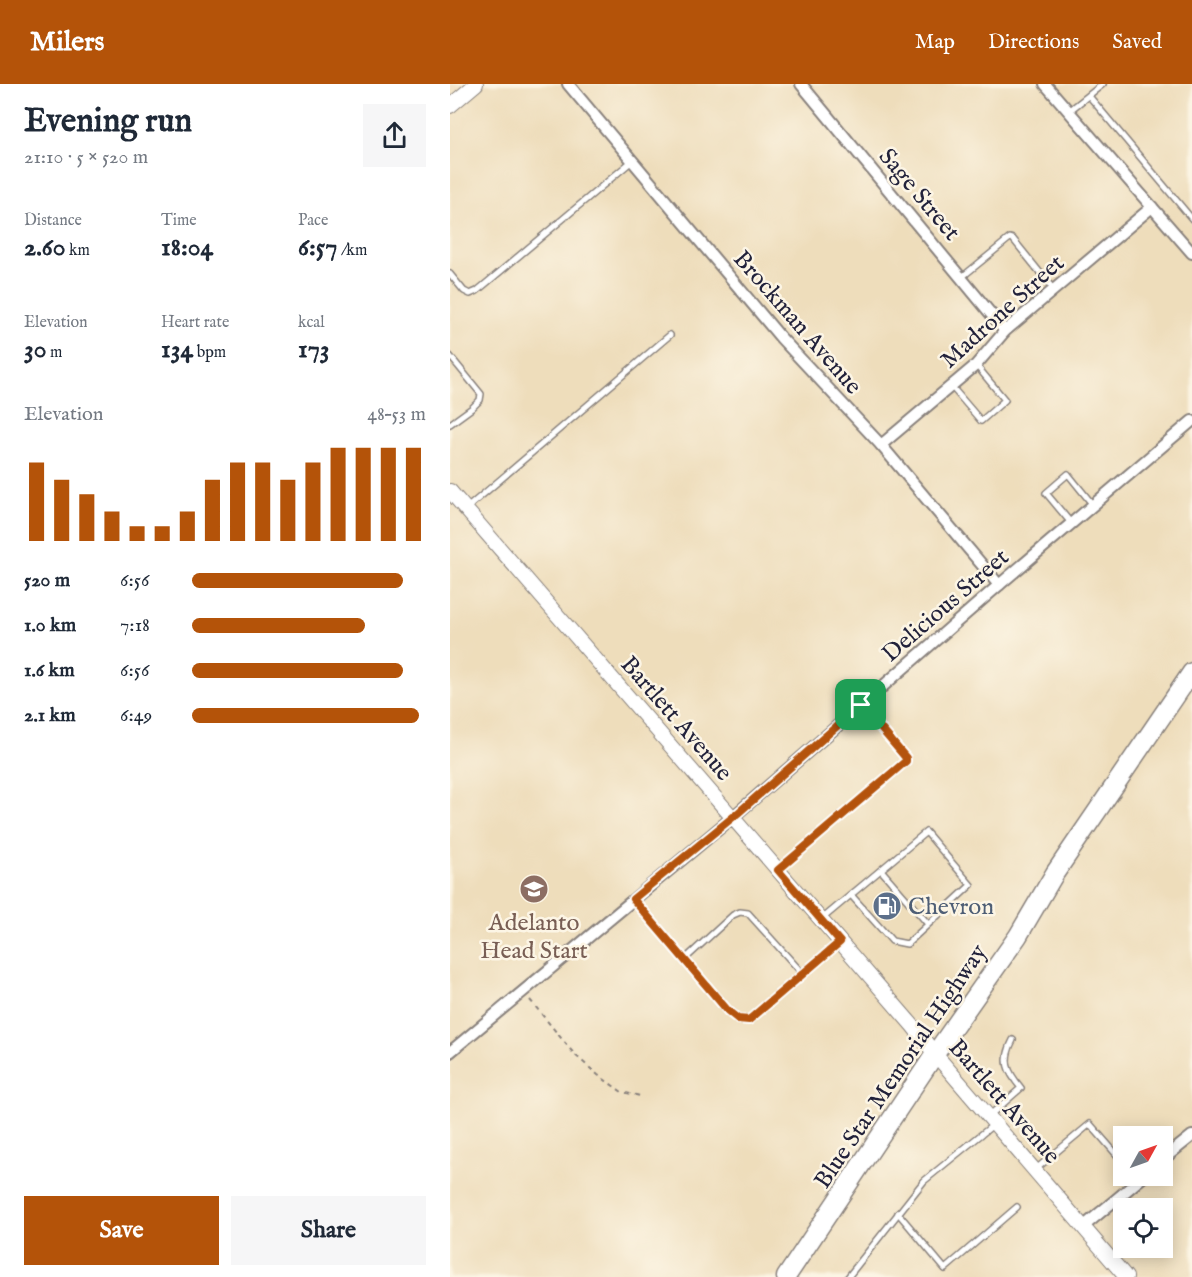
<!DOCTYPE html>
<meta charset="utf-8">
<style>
body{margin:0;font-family:"IM FELL English",serif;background:#f6f6f7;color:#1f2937;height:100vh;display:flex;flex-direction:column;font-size:22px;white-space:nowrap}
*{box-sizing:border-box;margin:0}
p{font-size:20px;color:#747a83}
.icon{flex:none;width:33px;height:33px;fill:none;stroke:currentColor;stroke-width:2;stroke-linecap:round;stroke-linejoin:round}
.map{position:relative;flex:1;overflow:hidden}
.details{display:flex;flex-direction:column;background:#fff;width:450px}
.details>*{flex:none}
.needle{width:39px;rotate:50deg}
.controls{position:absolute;left:663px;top:1042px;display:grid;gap:12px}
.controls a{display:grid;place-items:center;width:60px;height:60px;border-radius:0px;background:#fff;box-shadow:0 3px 15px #0003;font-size:30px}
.pin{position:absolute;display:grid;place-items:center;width:51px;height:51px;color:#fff;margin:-26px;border-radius:12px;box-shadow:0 3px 9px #0006}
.round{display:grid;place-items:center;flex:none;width:63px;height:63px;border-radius:0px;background:#f6f6f7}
.head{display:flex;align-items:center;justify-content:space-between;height:102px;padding:0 24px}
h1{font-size:33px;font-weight:800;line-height:45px}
.figures{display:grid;grid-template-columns:repeat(3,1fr);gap:9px;height:102px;padding:6px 24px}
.figures div{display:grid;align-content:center}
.figures b{font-size:26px;font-weight:800}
.figures small{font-size:16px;font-weight:400}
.figures p{font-size:16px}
.chart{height:168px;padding:12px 24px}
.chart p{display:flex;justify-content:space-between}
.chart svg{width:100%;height:108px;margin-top:6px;stroke:#b45309;stroke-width:6}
.button{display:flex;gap:12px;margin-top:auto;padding:12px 24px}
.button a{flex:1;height:69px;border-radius:0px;background:#b45309;color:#fff;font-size:24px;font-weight:800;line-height:69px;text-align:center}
.button a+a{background:#f6f6f7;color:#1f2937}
ul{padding:0 24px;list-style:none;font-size:20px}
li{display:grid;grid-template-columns:96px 72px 1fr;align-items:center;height:45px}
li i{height:15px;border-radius:8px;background:#b45309}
header{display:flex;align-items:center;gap:36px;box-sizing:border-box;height:84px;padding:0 30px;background:#b45309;color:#fff}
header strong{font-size:28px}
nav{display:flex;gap:33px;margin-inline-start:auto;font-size:21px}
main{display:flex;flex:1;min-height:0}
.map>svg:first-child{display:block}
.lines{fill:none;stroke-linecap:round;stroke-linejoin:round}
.lane-casing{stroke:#88807b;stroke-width:8}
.street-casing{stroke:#88807b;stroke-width:14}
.secondary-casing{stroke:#88807b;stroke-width:16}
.highway-casing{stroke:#88807b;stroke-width:21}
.path{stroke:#88807b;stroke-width:2;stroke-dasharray:4.5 4.5;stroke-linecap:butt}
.lane{stroke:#fff;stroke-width:5}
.street{stroke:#fff;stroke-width:10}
.secondary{stroke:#fff;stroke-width:14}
.highway{stroke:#fff;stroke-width:18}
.route-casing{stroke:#fff;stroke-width:12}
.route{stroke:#b45309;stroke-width:8}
.labels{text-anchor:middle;stroke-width:5;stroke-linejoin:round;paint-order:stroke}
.street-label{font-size:24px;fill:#22223b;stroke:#fcf5e5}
.service-label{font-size:24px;fill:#4e5e75;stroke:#fcf5e5;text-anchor:start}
.education-label{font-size:24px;fill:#785e54;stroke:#fcf5e5}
</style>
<header>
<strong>Milers</strong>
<nav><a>Map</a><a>Directions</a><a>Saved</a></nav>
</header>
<main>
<section class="details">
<div class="head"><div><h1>Evening run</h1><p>21:10 · 5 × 520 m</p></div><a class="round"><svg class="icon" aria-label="share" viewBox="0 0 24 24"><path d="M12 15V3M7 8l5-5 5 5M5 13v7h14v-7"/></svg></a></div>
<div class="figures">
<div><p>Distance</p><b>2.60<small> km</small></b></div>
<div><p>Time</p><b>18:04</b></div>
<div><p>Pace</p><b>6:57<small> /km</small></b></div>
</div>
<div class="figures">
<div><p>Elevation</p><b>30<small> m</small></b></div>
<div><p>Heart rate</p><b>134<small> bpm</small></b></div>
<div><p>kcal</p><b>173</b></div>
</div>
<div class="chart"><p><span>Elevation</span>48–53 m</p>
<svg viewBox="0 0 160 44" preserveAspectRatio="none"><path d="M5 44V12M15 44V19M25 44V25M35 44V32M45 44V38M55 44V38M65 44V32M75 44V19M85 44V12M95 44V12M105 44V19M115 44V12M125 44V6M135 44V6M145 44V6M155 44V6"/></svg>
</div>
<ul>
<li><b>520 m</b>6:56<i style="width:90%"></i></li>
<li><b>1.0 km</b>7:18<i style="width:74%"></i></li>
<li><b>1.6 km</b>6:56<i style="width:90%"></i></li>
<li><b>2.1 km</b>6:49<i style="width:97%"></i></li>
</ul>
<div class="button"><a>Save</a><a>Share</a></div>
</section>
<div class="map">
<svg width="742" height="1193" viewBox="0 0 742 1193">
<rect width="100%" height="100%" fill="#fcf5e5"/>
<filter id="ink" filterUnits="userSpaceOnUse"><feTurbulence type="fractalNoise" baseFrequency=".0167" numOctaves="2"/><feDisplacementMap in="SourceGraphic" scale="12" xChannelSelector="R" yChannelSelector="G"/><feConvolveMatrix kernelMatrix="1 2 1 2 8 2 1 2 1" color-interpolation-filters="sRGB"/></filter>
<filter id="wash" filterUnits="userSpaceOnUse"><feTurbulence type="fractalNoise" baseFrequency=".008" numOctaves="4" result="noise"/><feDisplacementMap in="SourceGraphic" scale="24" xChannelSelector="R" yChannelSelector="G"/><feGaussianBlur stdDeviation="1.35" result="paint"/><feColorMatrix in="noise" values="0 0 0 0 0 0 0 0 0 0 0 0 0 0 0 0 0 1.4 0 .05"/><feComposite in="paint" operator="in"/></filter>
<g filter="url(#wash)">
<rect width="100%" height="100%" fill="#edb"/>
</g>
<g filter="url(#ink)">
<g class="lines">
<g class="lane-casing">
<g id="lane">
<polyline points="639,12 742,135"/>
<polyline points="619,27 653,0"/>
<polyline points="0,190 14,207 20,210 27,207 182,77"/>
<polyline points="512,193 560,154 563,155 604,206"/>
<polyline points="0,272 31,310 30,316 22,324 0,340"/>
<polyline points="501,302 531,337 555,316 526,281"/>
<polyline points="17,424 220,251"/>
<polyline points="621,439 596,409 618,390 643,421"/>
<polyline points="329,785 456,677 456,674 411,621"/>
<polyline points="431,786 478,840"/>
<polyline points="183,815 278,927 288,935 299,936 389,858"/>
<polyline points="372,835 476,748 521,801 457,860 442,857 401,811"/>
<polyline points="234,876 283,831 290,828 298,829 353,890"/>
<path d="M540,1031L571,1004C557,987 552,977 563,956"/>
<polyline points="586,1085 640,1040 674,1079"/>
<polyline points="448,1129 495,1185 567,1123"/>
<polyline points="398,1193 474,1097 543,1041"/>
</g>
</g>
<g class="street-casing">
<g id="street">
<polyline points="118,0 331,254 431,361 549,501"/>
<polyline points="351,0 555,247"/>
<polyline points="595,0 742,169"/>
<polyline points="431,361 526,281 555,247 702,123"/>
<polyline points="0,968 283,733 549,501 742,337"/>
<polyline points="712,1076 742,1052"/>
<polyline points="633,1143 694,1092"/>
</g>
</g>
<g class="secondary-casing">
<g id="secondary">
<polyline points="0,22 26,0"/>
<polyline points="0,407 463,942 485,970 676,1193"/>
</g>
</g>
<g class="highway-casing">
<polyline id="highway" points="336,1193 485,970 568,852 605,789 742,588"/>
</g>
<polyline class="path" points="80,916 125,971 148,991 172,1008 190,1012"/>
<use href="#lane" class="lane"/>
<use href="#street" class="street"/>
<use href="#secondary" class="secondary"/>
<use href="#highway" class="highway"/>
</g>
</g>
<g class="lines" filter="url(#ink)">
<g class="route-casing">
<polygon id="route" points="411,621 456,674 456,677 328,786 390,858 299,936 288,935 278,927 183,815 288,729"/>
</g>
<use href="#route" class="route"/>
</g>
<defs>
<g id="school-disc" transform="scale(1.5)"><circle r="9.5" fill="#8d6e63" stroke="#fcf5e5"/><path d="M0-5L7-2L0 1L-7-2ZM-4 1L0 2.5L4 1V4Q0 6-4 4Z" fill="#fff"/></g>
<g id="fuel-disc" transform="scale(1.5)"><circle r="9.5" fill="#5c6f8a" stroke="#fcf5e5"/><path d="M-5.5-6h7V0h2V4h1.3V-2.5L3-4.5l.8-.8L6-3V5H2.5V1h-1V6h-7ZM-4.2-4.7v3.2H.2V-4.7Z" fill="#fff"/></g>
</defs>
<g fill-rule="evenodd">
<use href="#school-disc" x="84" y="805"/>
<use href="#fuel-disc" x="437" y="822"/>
</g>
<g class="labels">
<g class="street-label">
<text transform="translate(470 110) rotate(50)" y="8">Sage Street</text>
<text transform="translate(552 227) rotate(-42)" y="8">Madrone Street</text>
<text transform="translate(348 238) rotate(49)" y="8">Brockman Avenue</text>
<text transform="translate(495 521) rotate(-41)" y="8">Delicious Street</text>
<text transform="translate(227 634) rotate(49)" y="8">Bartlett Avenue</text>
<text transform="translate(450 982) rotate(-56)" y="8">Blue Star Memorial Highway</text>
<text transform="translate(555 1017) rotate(49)" y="8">Bartlett Avenue</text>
</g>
<g class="service-label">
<text x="458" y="830">Chevron</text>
</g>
<g class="education-label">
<text x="84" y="846">Adelanto<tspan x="84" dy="28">Head Start</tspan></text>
</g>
</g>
</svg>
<div class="controls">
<a><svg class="needle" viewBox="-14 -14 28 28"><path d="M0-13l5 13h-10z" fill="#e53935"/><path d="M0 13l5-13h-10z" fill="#747a83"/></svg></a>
<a><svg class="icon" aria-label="locate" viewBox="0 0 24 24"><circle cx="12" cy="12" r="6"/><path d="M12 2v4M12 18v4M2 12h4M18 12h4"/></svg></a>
</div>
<div class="pin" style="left:411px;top:621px;background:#1e9e55"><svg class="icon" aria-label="arrive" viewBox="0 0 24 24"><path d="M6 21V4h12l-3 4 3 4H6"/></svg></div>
</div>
</main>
